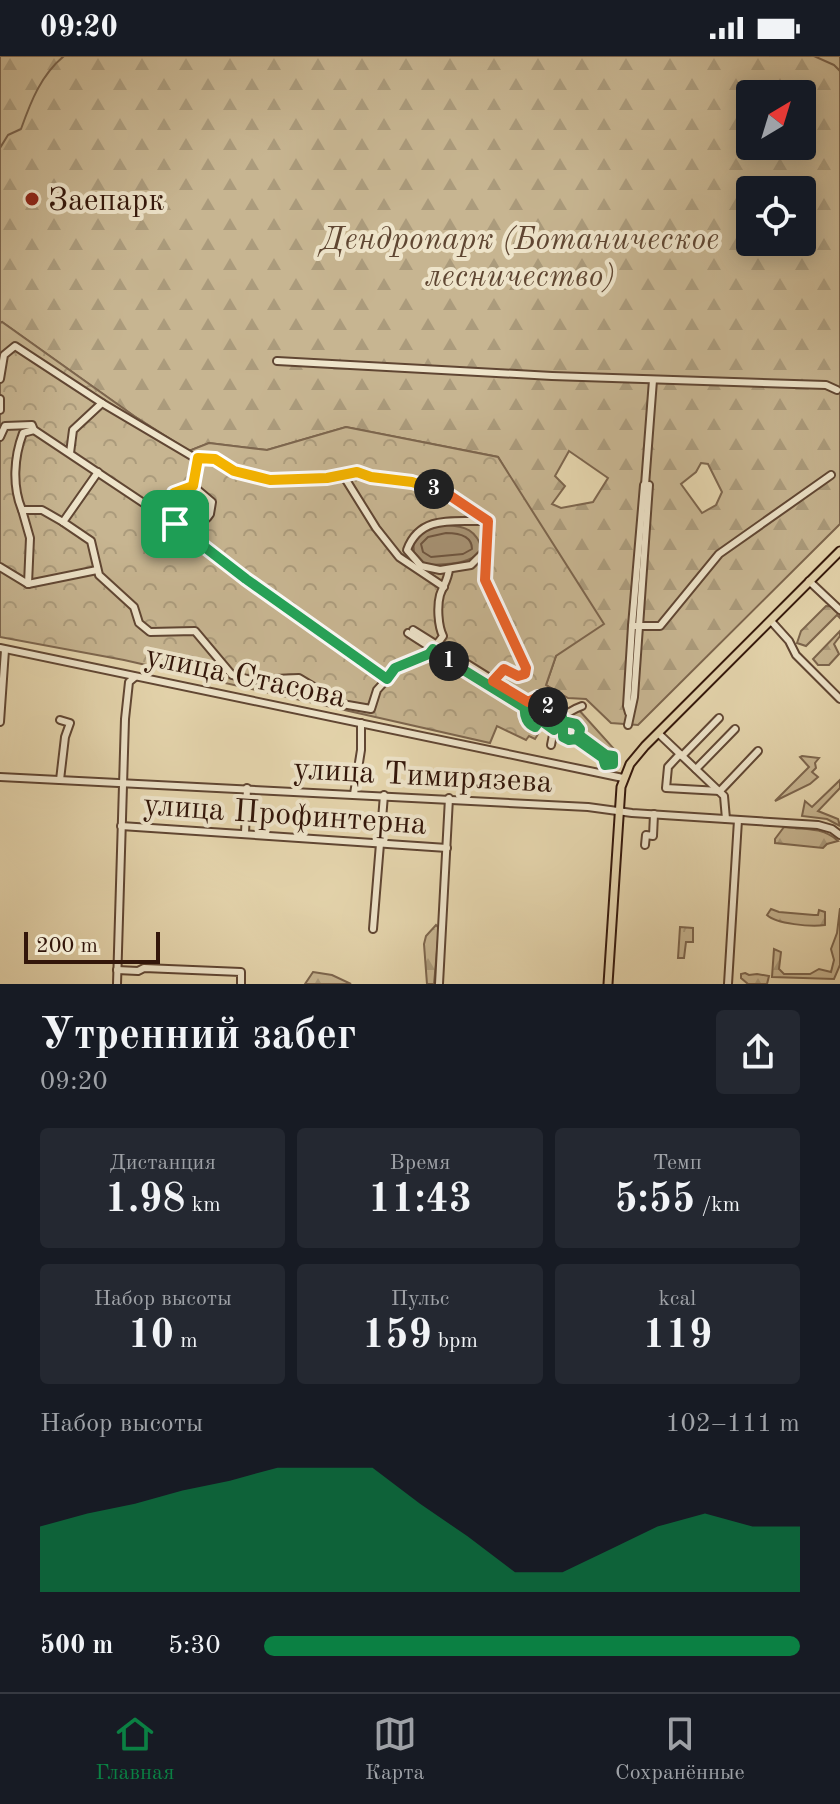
<!DOCTYPE html>
<html lang="ru">
<meta charset="utf-8">
<style>
body{margin:0;font-family:"Old Standard TT",serif;background:#242831;color:#f1f3f6;height:100vh;display:flex;flex-direction:column;font-size:30px;white-space:nowrap}
*{box-sizing:border-box;margin:0}
p{font-size:26px;color:#9ea1a6}
.icon{flex:none;width:44px;height:44px;fill:none;stroke:currentColor;stroke-width:2;stroke-linecap:round;stroke-linejoin:round}
.map{position:relative;height:928px;overflow:hidden}
.drawer{display:flex;flex-direction:column;background:#171b24;flex:1}
.drawer>*{flex:none}
.needle{width:52px;rotate:38deg}
.tools{position:absolute;left:736px;top:24px;display:grid;gap:16px}
.tools a{display:grid;place-items:center;width:80px;height:80px;border-radius:8px;background:#171b24;box-shadow:0 4px 20px #0003;font-size:40px}
.scale{position:absolute;left:24px;bottom:20px;width:136px;box-sizing:border-box;padding-left:8px;border:4px solid #33160a;border-top:0;font-size:22px;line-height:28px;white-space:nowrap;color:#33160a;-webkit-text-stroke:6px #eee4ca;paint-order:stroke}
.pin{position:absolute;display:grid;place-items:center;width:68px;height:68px;color:#fff;margin:-34px;border-radius:16px;box-shadow:0 4px 12px #0006}
.km{position:absolute;width:40px;height:40px;margin:-20px;border-radius:50%;background:#222;color:#fff;font-size:22px;line-height:40px;text-align:center}
.round{display:grid;place-items:center;flex:none;width:84px;height:84px;border-radius:8px;background:#242831}
.overview{display:flex;align-items:center;justify-content:space-between;height:136px;padding:0 40px}
h1{font-size:44px;font-weight:600;line-height:60px}
.metrics{display:grid;grid-template-columns:repeat(3,1fr);gap:12px;height:136px;padding:8px 40px}
.metrics div{display:grid;align-content:center;border-radius:8px;background:#242831;text-align:center}
.metrics b{font-size:40px;font-weight:600}
.metrics small{font-size:22px;font-weight:400}
.metrics p{font-size:22px}
.chart{height:224px;padding:16px 40px}
.chart p{display:flex;justify-content:space-between}
.chart svg{width:100%;height:144px;margin-top:8px;fill:#0b8043;opacity:.7}
ul{padding:0 40px;list-style:none;font-size:26px}
li{display:grid;grid-template-columns:128px 96px 1fr;align-items:center;height:60px}
li i{height:20px;border-radius:10px;background:#0b8043}
.status{display:flex;justify-content:space-between;align-items:center;height:56px;padding:0 40px;background:#171b24;direction:ltr}
.status svg{height:22px;fill:currentColor}
.menu{display:flex;justify-content:space-around;align-items:center;height:112px;border-top:2px solid #363941;background:#171b24;font-size:22px;color:#9ea1a6}
.menu a{display:grid;justify-items:center;gap:4px}
.menu .current{color:#0b8043}
.map>svg:first-child{display:block}
.green{fill:#c7b591;stroke:#7d664e;stroke-width:2}
.forest{fill:url(#forest-firs);stroke:#7d664e;stroke-width:2;fill-rule:evenodd}
.park{fill:url(#park-crowns);stroke:#7d664e;stroke-width:2}
.water{fill:#a89476;stroke:#79624b;stroke-width:2}
.lines{fill:none;stroke-linecap:round;stroke-linejoin:round}
.shore{stroke:#6e5540;stroke-width:2}
.stream{stroke:#79624b;stroke-width:2}
.minor-casing{stroke:#604633;stroke-width:10}
.major-casing{stroke:#33160a;stroke-width:11}
.minor{stroke:#eee4ca;stroke-width:6}
.major{stroke:#e5d5ad;stroke-width:7}
.split-1-casing{stroke:#fff;stroke-width:16}
.split-2-casing{stroke:#fff;stroke-width:16}
.split-3-casing{stroke:#fff;stroke-width:16}
.split-4-casing{stroke:#fff;stroke-width:16}
.split-1{stroke:#22a559;stroke-width:10}
.split-2{stroke:#22a559;stroke-width:10}
.split-3{stroke:#f0652b;stroke-width:10}
.split-4{stroke:#f5b400;stroke-width:10}
.poi-dot{fill:#8f2418;stroke:#eee4ca;stroke-width:3}
.labels{text-anchor:middle;stroke-width:8;stroke-linejoin:round;paint-order:stroke}
.poi-label{font-size:32px;fill:#33160a;stroke:#eee4ca;text-anchor:start}
.park-label{font-size:32px;font-style:italic;fill:#5f4632;stroke:#eee4ca}
.street-label{font-size:32px;fill:#33160a;stroke:#eee4ca}
</style>
<div class="status"><b>09:20</b><svg viewBox="0 0 49 12"><path d="M0 12V9h3v3zM5 12V6h3v6zM10 12V3h3v9zM15 12V0h3v12zM26 1h20v11H26zM47 4h2v5h-2z"/></svg></div>
<div class="map">
<svg width="840" height="928" viewBox="0 0 840 928">
<defs>
<pattern id="forest-firs" width="22" height="20" patternUnits="userSpaceOnUse" patternTransform="scale(2)"><rect width="22" height="20" fill="#c7b591"/><path d="M5 1l3.5 6h-7zM16 11l3.5 6h-7z" fill="#ab9b7c"/></pattern>
<pattern id="park-crowns" width="20" height="18" patternUnits="userSpaceOnUse" patternTransform="scale(2)"><rect width="20" height="18" fill="#c7b591"/><path d="M2 6a3 3 0 1 1 6 0M12 15a3 3 0 1 1 6 0" fill="none" stroke="#ab9b7c"/></pattern>
</defs>
<rect width="100%" height="100%" fill="#e5d5ad"/>
<filter id="stains"><feTurbulence type="fractalNoise" baseFrequency=".0025" numOctaves="4"/><feColorMatrix values="0 0 0 0 .2 0 0 0 0 .09 0 0 0 0 .02 0 0 0 .5 -.17"/></filter>
<radialGradient id="worn" r=".72"><stop offset=".6" stop-color="#630" stop-opacity="0"/><stop offset="1" stop-color="#630" stop-opacity=".3"/></radialGradient>
<g class="green">
<polygon points="273,275 291,275 291,288 273,289"/>
<polygon points="578,653 615,694 611,697 605,696 582,680 579,666 565,664"/>
<polygon points="802,700 819,702 815,707 816,712 812,716 818,721 810,728 775,745 809,711 800,701"/>
<polygon points="840,724 840,732 818,755 838,763 840,770 827,763 802,760 805,745 812,751"/>
</g>
<g class="forest">
<path d="M0,0H840V468L638,669L611,667L586,643L568,642L546,629L556,600L523,443L498,401L346,371L267,394L209,387L189,395L134,360L2,266L0,267ZM750,38H802V90H750ZM750,134H802V186H750ZM569,395L608,422L593,446L561,452L552,448L565,430L555,420ZM701,407L708,408L722,436L716,449L702,457L681,428L696,416Z"/>
<polygon points="826,550 840,551 840,562 837,559 806,590 797,587 801,575"/>
<polygon points="840,575 840,580 834,588 839,598 829,609 818,609 813,603"/>
<path d="M784,771C803,773 824,771 838,785L827,788L823,792L775,787V783Z"/>
<polygon points="840,852 840,909 834,923 772,921 774,893 781,896 779,913 784,918 810,918 819,913 831,916 834,904 831,893 837,877"/>
<path d="M771,853L779,856L814,859H818L819,854L825,856V869C811,871 776,868 767,859Z"/>
<polygon points="436,869 439,872 434,928 427,928 424,888 426,880"/>
<polygon points="313,916 332,919 351,928 305,928"/>
<polygon points="745,917 749,919 757,918 769,920 767,928 748,928 741,922 741,918"/>
</g>
<g class="park">
<polygon points="2,266 134,360 189,395 209,387 267,394 346,371 498,401 604,568 556,600 546,629 562,639 535,683 529,680 526,684 497,670 490,687 124,604 0,581 0,267"/>
<polygon points="680,871 693,872 693,886 686,886 684,902 678,902"/>
</g>
<g class="water">
<polygon points="195,439 205,443 207,448 204,459 192,459 183,448 185,441"/>
<path d="M446,469C465,470 477,474 482,494C468,510 446,508 426,509L414,496L413,484L423,474Z"/>
</g>
<g class="lines">
<path class="shore" d="M446,477C458,477 472,479 472,493L463,498L431,501L423,496L421,488L428,481Z"/>
<g class="stream">
<polyline points="770,0 810,0"/>
<polyline points="814,0 834,9 840,15"/>
<path d="M0,92L8,79L21,73C31,45 41,19 64,0"/>
</g>
<g class="minor-casing">
<g id="minor">
<polyline points="277,305 552,320 826,329 837,334"/>
<polyline points="0,323 4,299 15,290 102,347"/>
<polyline points="0,343 0,354"/>
<path d="M34,374L23,377C14,401 12,430 22,454H42L63,466L98,416"/>
<path d="M0,381L5,370L32,369L34,374L181,472L246,523L387,623C404,600 424,608 443,580C438,570 437,550 440,539C443,530 448,524 449,513"/>
<polyline points="70,397 73,374 102,347 195,402 215,403 234,415 270,424 327,422 357,416 371,421 412,426 443,435 488,465"/>
<polyline points="343,419 376,472 399,501 444,531"/>
<polyline points="645,429 653,324"/>
<polyline points="193,430 198,402"/>
<polyline points="22,454 30,482 28,528"/>
<path d="M488,465V492L471,509L440,514L421,510L407,494C420,458 455,466 488,465Z"/>
<polyline points="63,466 91,485 99,519 134,551 139,567 150,576 195,575 232,619 251,624 299,622 342,648 371,653 377,634 387,623"/>
<polyline points="175,468 180,460 173,443 174,437 193,430 212,446 210,458 207,462 180,460"/>
<polyline points="487,494 485,524 526,612 525,618 518,620 504,613 493,625"/>
<polyline points="0,511 28,528 97,514"/>
<polyline points="809,525 840,554"/>
<polyline points="771,565 789,585 796,599 840,643"/>
<polyline points="632,570 644,429"/>
<polyline points="413,574 528,646"/>
<polyline points="408,577 525,652"/>
<polyline points="0,592 623,722"/>
<path d="M538,641L551,645L535,671L527,664C522,652 527,645 538,641Z"/>
<polyline points="629,657 627,650 632,570 660,570 719,498 831,419"/>
<circle cx="570" cy="675" r="9"/>
<polyline points="0,666 5,594"/>
<polyline points="628,669 634,641 649,429"/>
<polyline points="658,677 724,740 726,763"/>
<polyline points="579,679 606,699"/>
<polyline points="576,683 603,702"/>
<path d="M551,689C554,669 562,657 582,650"/>
<polyline points="680,698 668,711 666,732 720,735 758,695"/>
<circle cx="609" cy="704" r="6"/>
<polyline points="682,700 719,662"/>
<polyline points="696,713 735,673"/>
<polyline points="0,721 588,751 632,757 818,769 832,773 840,779"/>
<polyline points="60,724 65,681 70,667 60,664"/>
<polyline points="354,738 361,694 361,667"/>
<polyline points="121,770 447,792"/>
<polyline points="245,777 247,732"/>
<polyline points="645,789 646,779 653,780 654,758"/>
<polyline points="373,873 384,739"/>
<polyline points="117,914 138,915 144,912 241,916 241,928"/>
<polyline points="117,928 125,663 129,626 135,621"/>
<polyline points="439,928 449,742"/>
<polyline points="728,928 738,764"/>
</g>
</g>
<g class="major-casing">
<polyline id="major" points="608,928 621,731 630,708 645,690 840,495"/>
</g>
<use href="#minor" class="minor"/>
<use href="#major" class="major"/>
</g>
<g class="lines">
<g class="split-1-casing">
<polyline id="split-1" points="175,468 246,523 387,623 395,612 429,598 433,593 449,605"/>
</g>
<g class="split-2-casing">
<path id="split-2" d="M449,605L525,652C524,660 527,668 535,671L540,664L554,674L558,667L563,670V681L569,684L576,683L603,702L605,709L613,708V700L606,699L579,679L580,673L576,668L567,666L563,670L558,667L562,661L548,651"/>
</g>
<g class="split-3-casing">
<polyline id="split-3" points="434,433 443,435 488,465 485,524 526,612 525,618 518,620 504,613 493,625 528,646 538,641 550,644 548,651"/>
</g>
<g class="split-4-casing">
<polyline id="split-4" points="175,468 180,460 173,443 174,437 193,430 198,402 215,403 234,415 270,424 327,422 357,416 371,421 412,426 434,433"/>
</g>
<use href="#split-1" class="split-1"/>
<use href="#split-2" class="split-2"/>
<use href="#split-3" class="split-3"/>
<use href="#split-4" class="split-4"/>
</g>
<circle class="poi-dot" cx="32" cy="143" r="8"/>
<g class="labels">
<g class="poi-label">
<text x="48" y="154">Заепарк</text>
</g>
<g class="park-label">
<text x="520" y="193">Дендропарк (Ботаническое<tspan x="520" dy="37">лесничество)</tspan></text>
</g>
<g class="street-label">
<text transform="translate(246 619) rotate(12)" y="11">улица Стасова</text>
<text transform="translate(423 718) rotate(3)" y="11">улица Тимирязева</text>
<text transform="translate(285 757) rotate(4)" y="11">улица Профинтерна</text>
</g>
</g>
<rect width="100%" height="100%" filter="url(#stains)"/>
<rect width="100%" height="100%" fill="url(#worn)"/>
</svg>
<div class="tools">
<a><svg class="needle" viewBox="-14 -14 28 28"><path d="M0-13l5 13h-10z" fill="#e53935"/><path d="M0 13l5-13h-10z" fill="#9ea1a6"/></svg></a>
<a><svg class="icon" aria-label="locate" viewBox="0 0 24 24"><circle cx="12" cy="12" r="6"/><path d="M12 2v4M12 18v4M2 12h4M18 12h4"/></svg></a>
</div>
<div class="scale">200 m</div>
<div class="pin" style="left:175px;top:468px;background:#1e9e55"><svg class="icon" aria-label="arrive" viewBox="0 0 24 24"><path d="M6 21V4h12l-3 4 3 4H6"/></svg></div>
<b class="km" style="left:449px;top:605px">1</b>
<b class="km" style="left:548px;top:651px">2</b>
<b class="km" style="left:434px;top:433px">3</b>
</div>
<section class="drawer">
<div class="overview"><div><h1>Утренний забег</h1><p>09:20</p></div><a class="round"><svg class="icon" aria-label="share" viewBox="0 0 24 24"><path d="M12 15V3M7 8l5-5 5 5M5 13v7h14v-7"/></svg></a></div>
<div class="metrics">
<div><p>Дистанция</p><b>1.98<small> km</small></b></div>
<div><p>Время</p><b>11:43</b></div>
<div><p>Темп</p><b>5:55<small> /km</small></b></div>
</div>
<div class="metrics">
<div><p>Набор высоты</p><b>10<small> m</small></b></div>
<div><p>Пульс</p><b>159<small> bpm</small></b></div>
<div><p>kcal</p><b>119</b></div>
</div>
<div class="chart"><p><span>Набор высоты</span>102–111 m</p>
<svg viewBox="0 0 160 44" preserveAspectRatio="none"><path d="M0 44V24L10 20L20 17L30 13L40 10L50 6L60 6L70 6L80 17L90 27L100 38L110 38L120 31L130 24L140 20L150 24L160 24V44z"/></svg>
</div>
<ul>
<li><b>500 m</b>5:30<i style="width:100%"></i></li>
</ul>
</section>
<nav class="menu">
<a class="current"><svg class="icon" aria-label="home" viewBox="0 0 24 24"><path d="M3 11l9-7 9 7M6 9v11h12V9"/></svg>Главная</a>
<a><svg class="icon" aria-label="map" viewBox="0 0 24 24"><path d="M3 6l6-2 6 2 6-2v14l-6 2-6-2-6 2zM9 4v14M15 6v14"/></svg>Карта</a>
<a><svg class="icon" aria-label="saved" viewBox="0 0 24 24"><path d="M7 4h10v16l-5-4-5 4z"/></svg>Сохранённые</a>
</nav>
